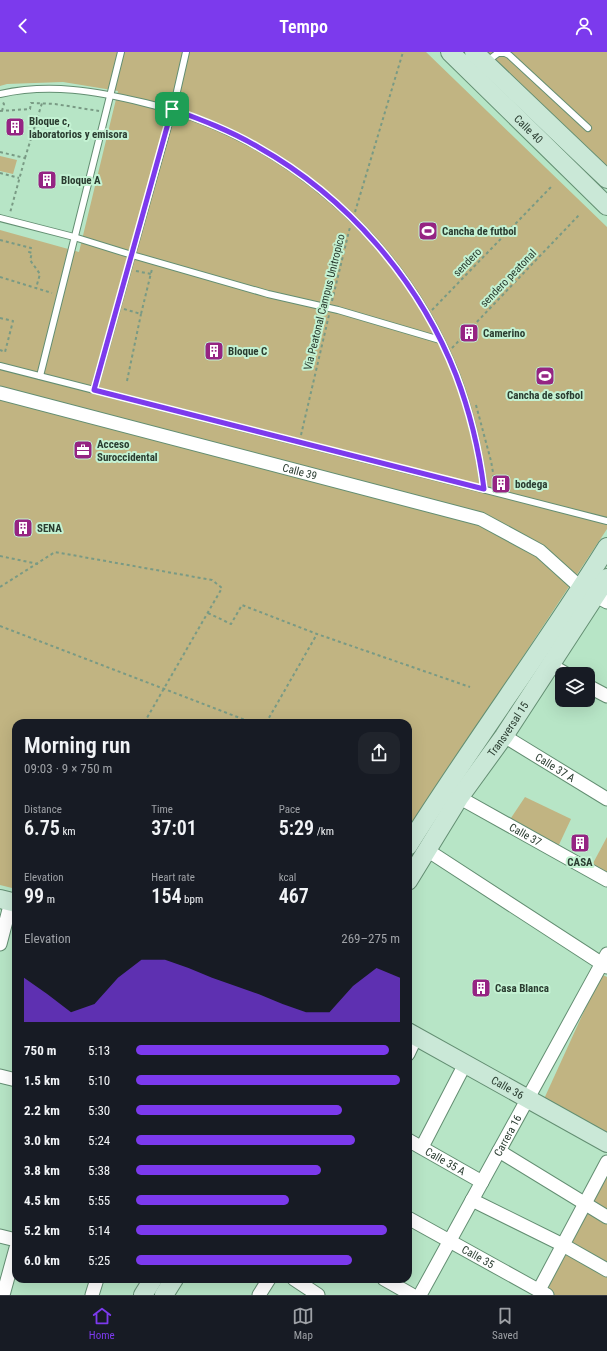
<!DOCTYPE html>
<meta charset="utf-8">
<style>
body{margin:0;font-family:"Roboto Condensed",sans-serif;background:#20242c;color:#f1f3f6;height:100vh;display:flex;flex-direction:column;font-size:15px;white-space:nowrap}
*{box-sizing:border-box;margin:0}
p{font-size:13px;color:#9ea1a6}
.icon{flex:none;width:22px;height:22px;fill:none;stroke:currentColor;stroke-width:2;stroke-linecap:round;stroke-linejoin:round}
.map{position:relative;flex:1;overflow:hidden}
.drawer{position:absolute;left:12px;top:667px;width:400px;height:564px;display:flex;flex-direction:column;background:#171b24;border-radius:12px;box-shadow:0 4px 16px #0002}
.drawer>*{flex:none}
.controls{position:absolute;left:555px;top:615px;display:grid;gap:8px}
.controls a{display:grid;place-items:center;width:40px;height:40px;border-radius:8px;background:#171b24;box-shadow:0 4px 16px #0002;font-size:20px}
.pin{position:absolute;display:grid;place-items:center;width:34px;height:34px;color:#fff;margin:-17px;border-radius:8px;box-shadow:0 2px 6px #0006}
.round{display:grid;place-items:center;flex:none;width:42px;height:42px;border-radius:12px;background:#20242c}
.head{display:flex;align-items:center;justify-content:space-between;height:68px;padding:0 12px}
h1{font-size:22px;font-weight:600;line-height:30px}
.figures{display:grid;grid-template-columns:repeat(3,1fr);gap:6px;height:68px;padding:4px 12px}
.figures div{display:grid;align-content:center}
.figures b{font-size:20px;font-weight:600}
.figures small{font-size:11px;font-weight:400}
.figures p{font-size:11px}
.chart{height:112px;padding:8px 12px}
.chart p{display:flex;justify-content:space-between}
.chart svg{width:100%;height:72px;margin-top:4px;fill:#7c3aed;opacity:.7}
ul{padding:0 12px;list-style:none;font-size:13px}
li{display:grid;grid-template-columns:64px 48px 1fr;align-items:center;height:30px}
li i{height:10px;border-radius:5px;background:#7c3aed}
header{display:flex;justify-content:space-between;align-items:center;height:52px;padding:0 12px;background:#7c3aed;color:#fff;font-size:18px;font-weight:600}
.tabs{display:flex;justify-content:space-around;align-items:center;height:56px;border-top:1px solid #363941;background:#171b24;font-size:11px;color:#9ea1a6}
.tabs a{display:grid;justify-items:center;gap:2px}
.tabs .selected{color:#7c3aed}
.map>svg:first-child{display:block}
.green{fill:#c1b482}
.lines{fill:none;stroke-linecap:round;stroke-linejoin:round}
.lane-casing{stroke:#638e72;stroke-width:8}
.street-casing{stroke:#638e72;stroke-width:15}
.secondary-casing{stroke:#638e72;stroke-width:20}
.path{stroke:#799a84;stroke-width:2;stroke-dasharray:3 3;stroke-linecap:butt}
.lane{stroke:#fff;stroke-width:6}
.street{stroke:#fff;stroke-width:13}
.secondary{stroke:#cae8d7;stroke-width:18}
.route-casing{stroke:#fff;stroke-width:8}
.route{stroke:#7c3aed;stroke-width:5}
.labels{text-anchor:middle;stroke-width:4;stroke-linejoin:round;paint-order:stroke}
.poi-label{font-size:11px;font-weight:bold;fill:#2a3c30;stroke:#c4f2d3;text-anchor:start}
.street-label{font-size:11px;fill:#2a3c30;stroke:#c4f2d3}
</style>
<header><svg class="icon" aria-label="back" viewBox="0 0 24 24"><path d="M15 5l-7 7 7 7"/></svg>Tempo<svg class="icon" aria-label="person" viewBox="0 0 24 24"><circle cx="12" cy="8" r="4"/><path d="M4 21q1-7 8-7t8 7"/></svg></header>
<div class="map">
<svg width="607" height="1243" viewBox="0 0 607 1243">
<rect width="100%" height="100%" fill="#b7e5c6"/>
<g class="green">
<polygon points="0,0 426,0 607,175 607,477 408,779 408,671 16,671 16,837 0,833 0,178 79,200 118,39 63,30 7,32 0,34"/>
<polygon points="483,0 607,0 607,120"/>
<polygon points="0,104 17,108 13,122 0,119"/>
<polygon points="525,745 571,767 557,797 509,769"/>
<polygon points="607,785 607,823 591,815"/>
<polygon points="601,922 607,925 607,1081 544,1047"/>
<polygon points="607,1120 607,1243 542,1243"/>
</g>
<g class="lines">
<g class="lane-casing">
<g id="lane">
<polyline points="486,10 498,1 505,1 509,3 588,76"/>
<path d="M0,42C50,31 96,39 145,51C285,84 403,188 456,322C470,359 479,398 484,437"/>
<polyline points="0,166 74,185 132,203 268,242 338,258 440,288"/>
<polyline points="0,314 607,469"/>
<polyline points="40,324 121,0"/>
<polyline points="94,338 173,57 186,0"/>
</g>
</g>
<g class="street-casing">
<g id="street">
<path id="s1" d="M0,341L481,467L540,499L581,536L607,550"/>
<polyline points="551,613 566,622"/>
<polyline points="588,634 607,644"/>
<path id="s2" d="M504,684L607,747"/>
<path id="s3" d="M453,742L607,828"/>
<polyline points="427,798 607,915"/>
<polyline points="0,892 11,850"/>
<polyline points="408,1002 416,985"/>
<polyline points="0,1024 16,1028"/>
<path id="s4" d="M408,1088L482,1130"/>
<polyline points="422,1095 465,1012"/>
<polyline points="499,1099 607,1165"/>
<polyline points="472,1148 563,1193 607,1218"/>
<path id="s5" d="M408,1166L547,1243"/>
<polyline points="0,1184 16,1188"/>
<polyline points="294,1227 318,1243"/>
<polyline points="384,1227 412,1243"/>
<polyline points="539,1238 607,1110"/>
<polyline points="3,1243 16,1196"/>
<polyline points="92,1243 97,1227"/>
<polyline points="259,1243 269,1227"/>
<path id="s6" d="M420,1243L607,902"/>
</g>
</g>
<g class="secondary-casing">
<g id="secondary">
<path id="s7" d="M450,0L607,154"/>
<polyline points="474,0 607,127"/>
<path d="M408,794C472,692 544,596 607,495"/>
<path id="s8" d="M408,829L459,746L504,684L607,526"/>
<polyline points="0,847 16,851"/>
<path id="s9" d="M408,980L607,1091"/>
<polyline points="143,1243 153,1227"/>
<polyline points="164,1243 174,1227"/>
</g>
</g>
<g class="path">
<polyline points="0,59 30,57 31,51 55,52 99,59"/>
<polyline points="2,59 4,52 2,49"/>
<polyline points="0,100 25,106 10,161"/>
<polyline points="25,106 42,51"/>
<polyline points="0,121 19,126"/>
<polyline points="355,160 403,0"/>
<polyline points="0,188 31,196 29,200 32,201 30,208 40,222 36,236"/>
<polyline points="136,219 151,222"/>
<polyline points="0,225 52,241"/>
<polyline points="332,249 350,175"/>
<polyline points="124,257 141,262 152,217"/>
<polyline points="432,258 551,135"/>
<polyline points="0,266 13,269 5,300 0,298"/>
<polyline points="452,296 580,162"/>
<polyline points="127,329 141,262"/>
<polyline points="476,353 491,409 495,432"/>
<polyline points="301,383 329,263"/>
<polyline points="0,504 38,512"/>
<polyline points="0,535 55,500 212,528 222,536 144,671"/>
<polyline points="208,561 231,572 242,553 317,582 470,635"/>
<polyline points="0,574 253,671"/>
<polyline points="266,671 317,582"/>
</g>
<use href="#lane" class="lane"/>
<use href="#street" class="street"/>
<use href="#secondary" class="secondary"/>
</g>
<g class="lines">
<g class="route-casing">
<path id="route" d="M172,57C202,68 231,79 258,95C347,145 419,228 456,323C470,360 479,398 484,437L94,338Z"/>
</g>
<use href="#route" class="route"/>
</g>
<defs>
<g id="building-square" transform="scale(1)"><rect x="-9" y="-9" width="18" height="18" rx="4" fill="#952483" stroke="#c4f2d3"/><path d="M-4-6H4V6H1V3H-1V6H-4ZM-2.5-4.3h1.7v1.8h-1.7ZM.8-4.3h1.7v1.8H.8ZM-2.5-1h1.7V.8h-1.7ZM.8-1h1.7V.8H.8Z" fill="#fff"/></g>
<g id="stadium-square" transform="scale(1)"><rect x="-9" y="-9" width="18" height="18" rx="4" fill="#952483" stroke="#c4f2d3"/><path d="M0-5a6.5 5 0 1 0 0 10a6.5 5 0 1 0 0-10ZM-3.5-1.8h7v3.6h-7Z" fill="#fff"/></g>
<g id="office-square" transform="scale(1)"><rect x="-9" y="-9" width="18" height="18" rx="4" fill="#952483" stroke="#c4f2d3"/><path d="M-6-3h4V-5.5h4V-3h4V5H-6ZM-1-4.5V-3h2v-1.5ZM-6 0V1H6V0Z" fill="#fff"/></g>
</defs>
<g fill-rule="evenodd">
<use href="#building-square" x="15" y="75"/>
<use href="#building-square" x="47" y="128"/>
<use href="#stadium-square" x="428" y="179"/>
<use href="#building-square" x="469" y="281"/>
<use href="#building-square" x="214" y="299"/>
<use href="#stadium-square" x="545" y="324"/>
<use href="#office-square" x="83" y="398"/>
<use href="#building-square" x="501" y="432"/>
<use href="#building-square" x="23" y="476"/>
<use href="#building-square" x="580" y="791"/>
<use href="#building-square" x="481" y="936"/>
</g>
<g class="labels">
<g class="poi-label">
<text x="29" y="73">Bloque c,<tspan x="29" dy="13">laboratorios y emisora</tspan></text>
<text x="61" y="132">Bloque A</text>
<text x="442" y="183">Cancha de futbol</text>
<text x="483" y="285">Camerino</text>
<text x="228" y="303">Bloque C</text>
<text x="545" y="347" text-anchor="middle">Cancha de sofbol</text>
<text x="97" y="396">Acceso<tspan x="97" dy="13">Suroccidental</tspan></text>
<text x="515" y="436">bodega</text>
<text x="37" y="480">SENA</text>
<text x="580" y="814" text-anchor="middle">CASA</text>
<text x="495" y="940">Casa Blanca</text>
</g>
<g class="street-label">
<text dy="4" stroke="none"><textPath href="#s7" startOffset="110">Calle 40</textPath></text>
<text transform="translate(467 210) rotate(-46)" y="4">sendero</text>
<text transform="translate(508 226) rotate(-46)" y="4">sendero peatonal</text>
<text transform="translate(324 250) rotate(-76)" y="4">Via Peatonal Campus Unitropico</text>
<text dy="4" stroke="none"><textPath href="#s1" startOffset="310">Calle 39</textPath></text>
<text dy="4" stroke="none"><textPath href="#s8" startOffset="182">Transversal 15</textPath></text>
<text dy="4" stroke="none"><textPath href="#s2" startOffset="60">Calle 37 A</textPath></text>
<text dy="4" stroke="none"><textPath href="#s3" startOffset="83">Calle 37</textPath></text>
<text dy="4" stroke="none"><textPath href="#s9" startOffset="114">Calle 36</textPath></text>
<text dy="4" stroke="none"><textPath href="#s6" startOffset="182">Carrera 16</textPath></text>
<text dy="4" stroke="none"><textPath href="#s4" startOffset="43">Calle 35 A</textPath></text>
<text dy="4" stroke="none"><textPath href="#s5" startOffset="80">Calle 35</textPath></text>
</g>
</g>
</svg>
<div class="controls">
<a><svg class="icon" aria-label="layers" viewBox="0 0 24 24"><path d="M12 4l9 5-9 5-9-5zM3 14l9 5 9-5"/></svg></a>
</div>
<div class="pin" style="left:172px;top:57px;background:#1e9e55"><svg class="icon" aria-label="arrive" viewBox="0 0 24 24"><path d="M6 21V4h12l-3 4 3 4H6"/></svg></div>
<section class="drawer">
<div class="head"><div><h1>Morning run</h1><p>09:03 · 9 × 750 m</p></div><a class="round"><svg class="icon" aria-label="share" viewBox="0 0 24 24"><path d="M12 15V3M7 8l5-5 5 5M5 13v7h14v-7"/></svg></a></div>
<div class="figures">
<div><p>Distance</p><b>6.75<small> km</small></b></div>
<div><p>Time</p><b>37:01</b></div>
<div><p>Pace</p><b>5:29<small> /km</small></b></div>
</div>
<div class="figures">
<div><p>Elevation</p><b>99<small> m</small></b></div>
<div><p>Heart rate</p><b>154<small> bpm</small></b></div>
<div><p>kcal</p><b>467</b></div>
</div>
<div class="chart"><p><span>Elevation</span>269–275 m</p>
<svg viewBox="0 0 160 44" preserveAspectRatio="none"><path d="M0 44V17L10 27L20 38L30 33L40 17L50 6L60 6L70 11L80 17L90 22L100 27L110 33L120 38L130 38L140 22L150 11L160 17V44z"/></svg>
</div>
<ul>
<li><b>750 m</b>5:13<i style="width:96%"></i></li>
<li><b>1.5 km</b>5:10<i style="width:100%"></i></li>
<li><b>2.2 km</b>5:30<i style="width:78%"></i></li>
<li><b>3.0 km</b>5:24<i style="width:83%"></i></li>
<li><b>3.8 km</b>5:38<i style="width:70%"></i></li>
<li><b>4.5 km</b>5:55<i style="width:58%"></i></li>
<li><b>5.2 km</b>5:14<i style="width:95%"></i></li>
<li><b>6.0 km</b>5:25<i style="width:82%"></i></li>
</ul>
</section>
</div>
<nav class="tabs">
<a class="selected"><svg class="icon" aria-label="home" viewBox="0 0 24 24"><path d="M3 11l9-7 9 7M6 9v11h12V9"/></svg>Home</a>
<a><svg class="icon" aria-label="map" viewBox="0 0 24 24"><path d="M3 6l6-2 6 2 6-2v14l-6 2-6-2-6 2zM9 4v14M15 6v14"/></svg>Map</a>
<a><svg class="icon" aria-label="saved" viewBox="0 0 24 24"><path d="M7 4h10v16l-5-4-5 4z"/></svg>Saved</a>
</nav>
